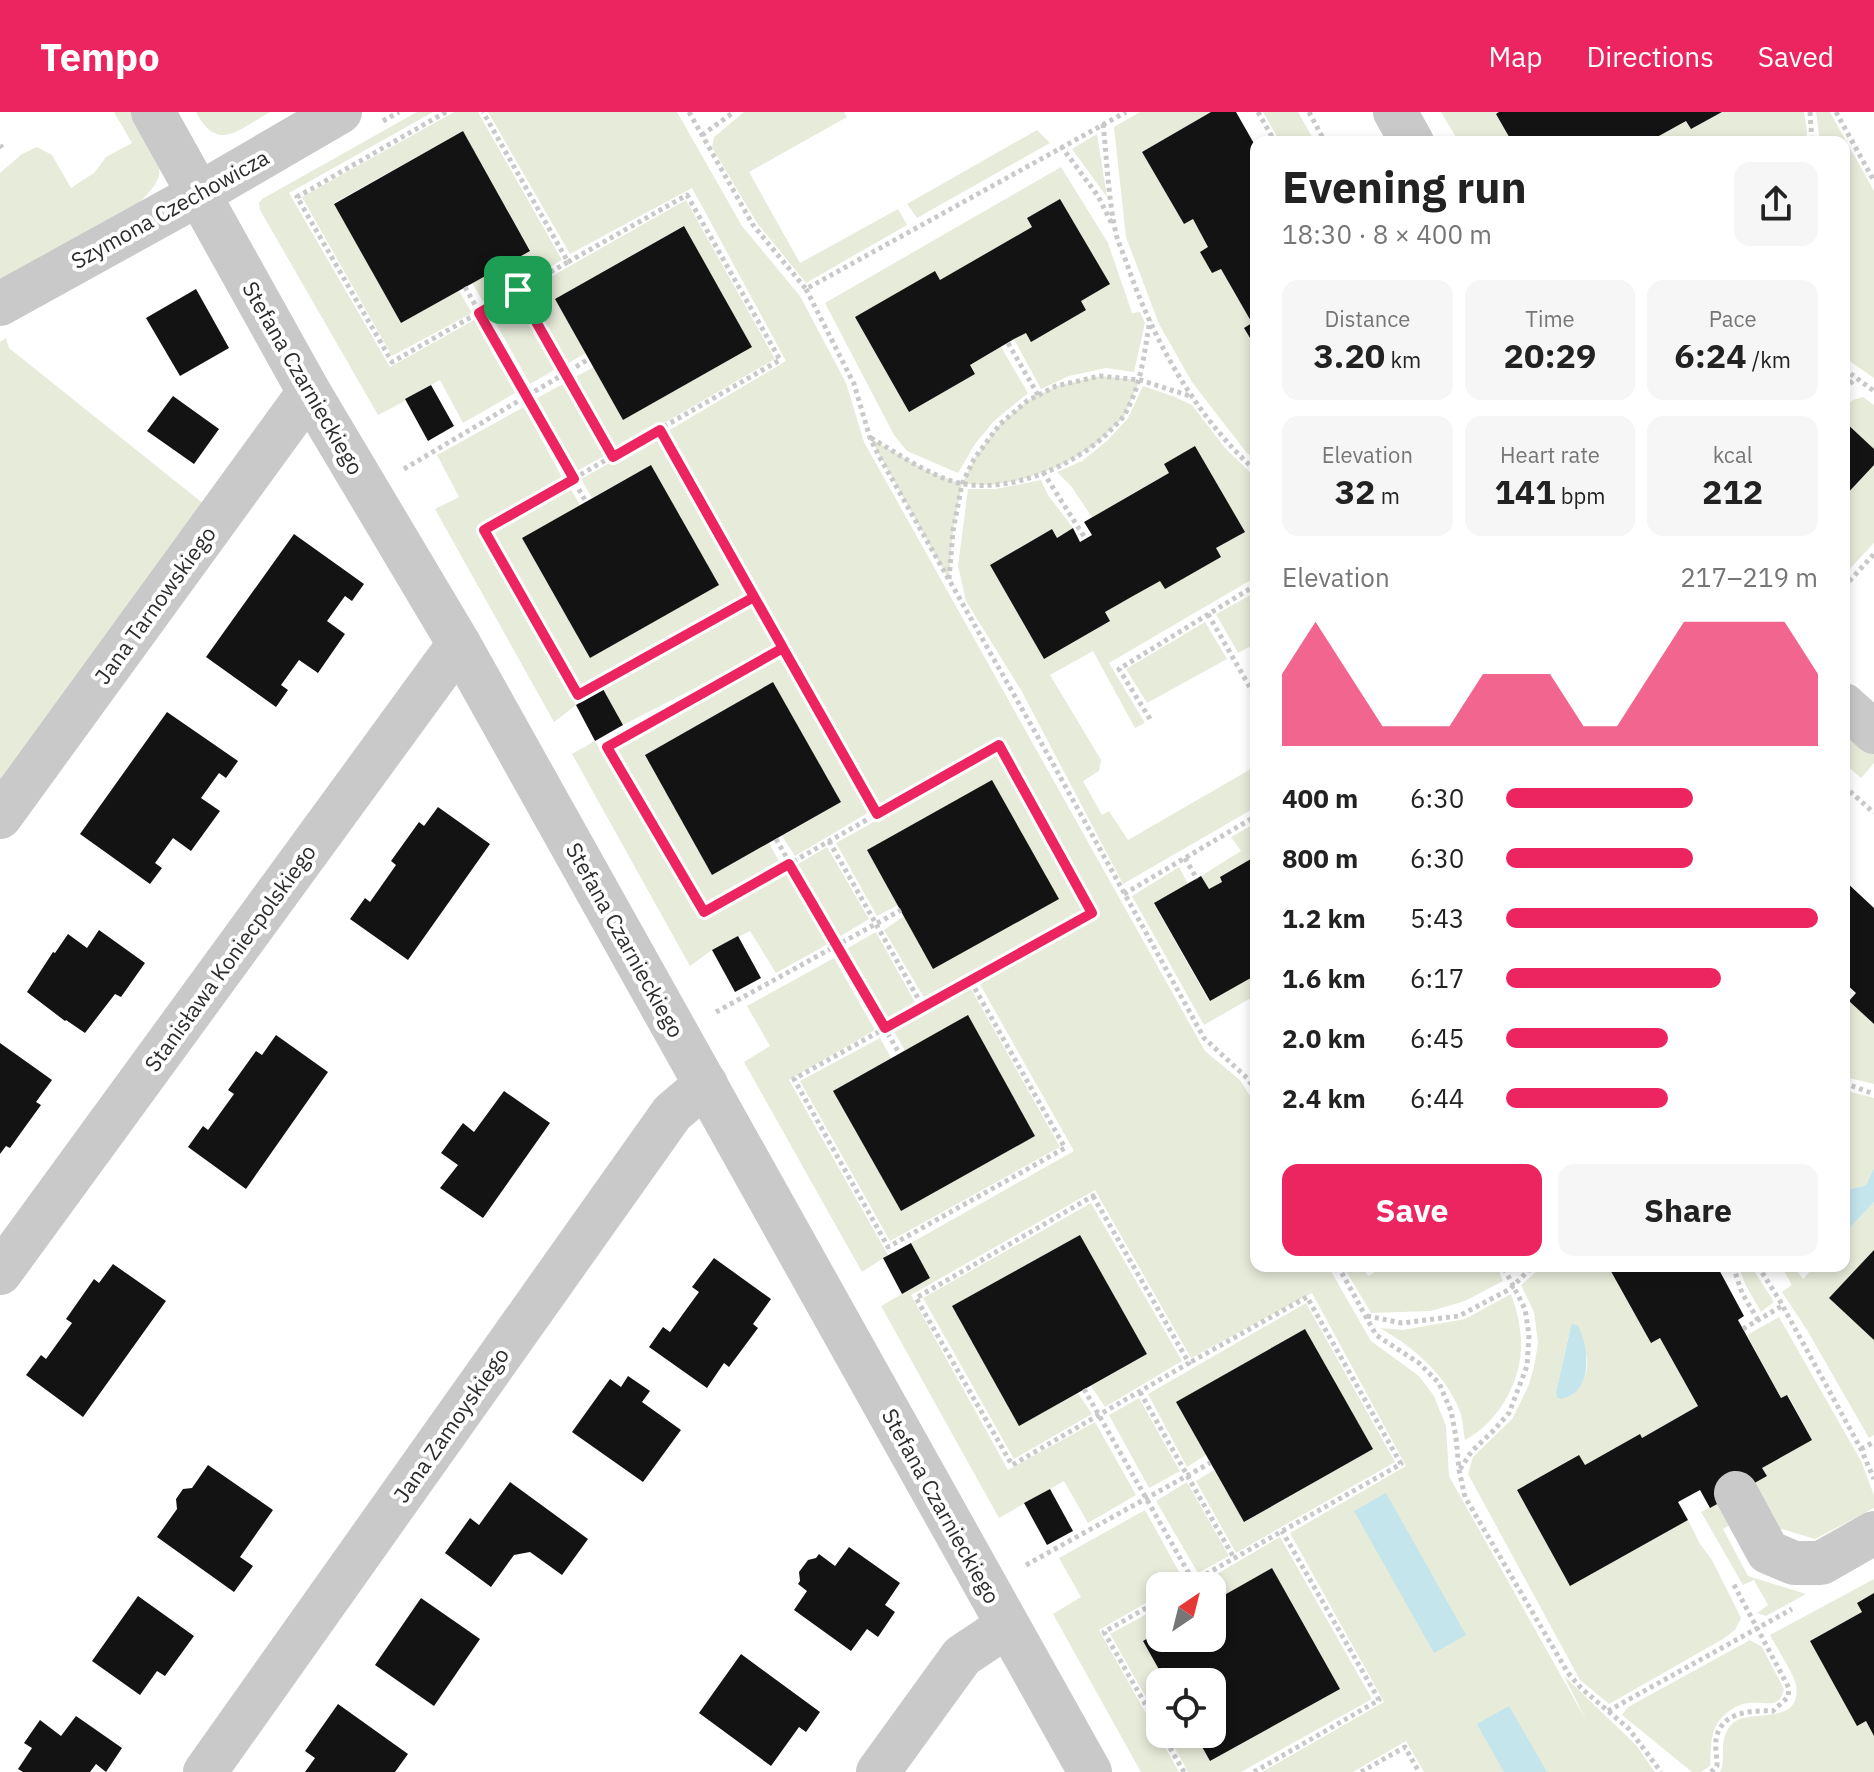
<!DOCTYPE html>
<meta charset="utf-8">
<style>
body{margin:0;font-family:"IBM Plex Sans",sans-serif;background:#f6f6f6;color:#222;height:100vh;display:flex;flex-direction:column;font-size:30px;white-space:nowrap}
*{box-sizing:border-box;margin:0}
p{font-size:26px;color:#767676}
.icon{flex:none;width:44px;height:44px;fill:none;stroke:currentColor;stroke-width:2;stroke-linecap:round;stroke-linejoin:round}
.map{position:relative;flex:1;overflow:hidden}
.sheet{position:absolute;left:1250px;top:24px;width:600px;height:1136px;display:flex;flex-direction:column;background:#fff;border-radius:16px;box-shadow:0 4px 12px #0003}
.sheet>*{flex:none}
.needle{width:52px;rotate:35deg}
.tools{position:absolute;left:1146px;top:1460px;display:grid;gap:16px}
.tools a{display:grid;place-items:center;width:80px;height:80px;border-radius:16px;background:#fff;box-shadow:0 4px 12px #0003;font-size:40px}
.pin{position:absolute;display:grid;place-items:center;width:68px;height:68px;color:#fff;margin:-34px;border-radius:16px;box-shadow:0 4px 12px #0006}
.round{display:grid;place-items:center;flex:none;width:84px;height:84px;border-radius:16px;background:#f6f6f6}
.headline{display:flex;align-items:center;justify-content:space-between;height:136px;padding:0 32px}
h1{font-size:44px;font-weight:700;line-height:60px}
.stats{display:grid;grid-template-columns:repeat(3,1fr);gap:12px;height:136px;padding:8px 32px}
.stats div{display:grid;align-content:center;border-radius:16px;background:#f6f6f6;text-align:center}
.stats b{font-size:34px;font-weight:700}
.stats small{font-size:22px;font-weight:400}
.stats p{font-size:22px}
.chart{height:224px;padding:16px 32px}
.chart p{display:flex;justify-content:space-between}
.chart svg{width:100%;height:144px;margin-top:8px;fill:#ec2560;opacity:.7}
.primary-button{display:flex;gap:16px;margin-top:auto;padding:16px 32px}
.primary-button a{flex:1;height:92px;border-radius:16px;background:#ec2560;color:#fff;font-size:32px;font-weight:700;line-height:92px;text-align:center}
.primary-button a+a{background:#f6f6f6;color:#222}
ul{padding:0 32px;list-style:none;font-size:26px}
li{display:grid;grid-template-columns:128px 96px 1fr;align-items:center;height:60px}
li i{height:20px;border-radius:10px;background:#ec2560}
header{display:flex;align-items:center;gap:48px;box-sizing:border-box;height:112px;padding:0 40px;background:#ec2560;color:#fff}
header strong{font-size:38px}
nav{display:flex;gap:44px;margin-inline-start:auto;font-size:28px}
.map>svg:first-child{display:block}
.green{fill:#e7ebd9;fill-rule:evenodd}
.water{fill:#c4e5ec}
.building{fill:#131313}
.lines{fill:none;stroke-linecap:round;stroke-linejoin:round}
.path{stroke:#c9c9c9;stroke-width:5;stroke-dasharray:4 4;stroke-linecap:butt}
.minor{stroke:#c9c9c9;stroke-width:44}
.route-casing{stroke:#fff;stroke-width:16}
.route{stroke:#ec2560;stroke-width:10}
.labels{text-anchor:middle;stroke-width:8;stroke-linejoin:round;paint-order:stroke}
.street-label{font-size:22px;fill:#2c2c2c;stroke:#fff}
</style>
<header>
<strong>Tempo</strong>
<nav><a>Map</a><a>Directions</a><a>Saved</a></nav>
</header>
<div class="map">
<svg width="1874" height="1660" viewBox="0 0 1874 1660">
<rect width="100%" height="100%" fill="#fff"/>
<g class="green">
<path d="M114,0H131C139,14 163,50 159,64C156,74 147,82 140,90L0,168V61L22,42L37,35L52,43L71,76L94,61L106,45L132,31Z"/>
<path d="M196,0H270C239,17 218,42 196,0Z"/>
<path d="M417,0H433L289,81L390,255L474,208L515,281L463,311L440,268C419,279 400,293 378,303L260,98L259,91L262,87Z"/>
<polygon points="454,0 478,0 562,148 485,193 472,171 530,138 463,19 334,91 401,211 459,179 472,201 392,244 302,85"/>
<polygon points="488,0 677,0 742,114 800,184 846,271 864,330 1205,939 1240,968 1256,994 1256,1154 1328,1154 1371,1229 1419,1264 1434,1284 1446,1314 1449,1364 1587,1610 1564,1564 1636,1633 1655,1660 1424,1660 1406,1629 1353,1660 1262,1660 1384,1590 1290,1421 1406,1354 1312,1181 1191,1246 1095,1078 911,1183 1008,1358 1095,1310 1136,1383 1088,1411 1064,1369 999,1406 881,1194 930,1166 911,1131 1074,1039 978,869 1098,803 999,628 881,694 668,319 786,249 692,76 570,142"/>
<polygon points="744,0 844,0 847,5 749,60 800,151 898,97 907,113 806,171 757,111 712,35 714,25"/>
<polygon points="1140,0 1211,0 1142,40 1184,112 1193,107 1208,135 1212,161 1221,157 1252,211 1244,216 1256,236 1256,349 1246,340 1192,270 1159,212 1126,125 1114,15"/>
<polygon points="1263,0 1298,0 1315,30 1280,30"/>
<polygon points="1441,0 1499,0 1496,2 1512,30 1459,30"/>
<polygon points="1722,0 1804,0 1807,20 1806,30 1648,30 1686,9 1691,17"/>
<polygon points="1816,0 1830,0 1874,79 1874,266 1844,245 1844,30 1820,30"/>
<polygon points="1037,18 1050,31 917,106 907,92"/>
<polygon points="1097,22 1107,85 1072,37"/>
<polygon points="1061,55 1108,131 1132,201 1140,200 1145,211 1134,260 1106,256 1069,264 1041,277 1014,227 1026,221 1086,197 1032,115 940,168 935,160 855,205 909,300 975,262 970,253 1001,235 1028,281 994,309 975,332 958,361 907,339 894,323 825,191"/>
<polygon points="686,88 775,247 614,340 571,267 594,255 623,308 752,235 683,114 555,187 586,241 565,253 524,180"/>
<polygon points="517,188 556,257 530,272 491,203"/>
<polygon points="6,226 9,236 205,393 0,680 0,230"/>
<polygon points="1100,264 1140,268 1124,305 1094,334 1060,354 1021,368 990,373 962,372 953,419 949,468 870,326 927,359 962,372 974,347 1000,312 1027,289 1056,274"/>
<polygon points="565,271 606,343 577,359 537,286"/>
<polygon points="1143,274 1175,285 1192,293 1225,336 1256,366 1256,465 1109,551 1145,611 1135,616 1093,539 1050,563 1101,648 1099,659 1083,669 1102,703 1109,699 1128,728 1256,654 1256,695 1123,772 1021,578 966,489 958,454 968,377 996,377 1041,368 1048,383 1073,416 1057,426 1052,417 990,453 1044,547 1110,509 1105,500 1244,420 1195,334 1164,352 1169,361 1092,405 1071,374 1057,360 1082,349 1108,328 1128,306"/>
<polygon points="1863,285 1874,293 1874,337 1844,309 1844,295 1853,288"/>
<polygon points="524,295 564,369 479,417 576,593 554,610 435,397 459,385 437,343"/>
<polygon points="659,323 750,484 581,576 490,417 569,374 580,393 522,426 590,546 718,473 651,353 592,386 581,367"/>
<polygon points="1874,353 1874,431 1844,463 1844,385"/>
<polygon points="1256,480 1256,531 1238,541 1216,502"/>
<polygon points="754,491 777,534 623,613 603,577"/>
<polygon points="1205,510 1227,547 1147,591 1126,557"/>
<polygon points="781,541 871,699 795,744 782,724 841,690 773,570 645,643 712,763 769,731 780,751 706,793 614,635"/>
<polygon points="1844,614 1874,635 1874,651 1861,666 1844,651"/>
<polygon points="595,629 699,807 785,759 828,832 776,861 750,819 712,838 690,854 572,642"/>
<polygon points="996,642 1087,799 926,889 884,818 904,804 1058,787 992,669 898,793 877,804 836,731"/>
<polygon points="1256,711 1256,744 1220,765 1222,770 1209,777 1201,764 1241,739 1231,725"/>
<polygon points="827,735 869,807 839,825 798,752"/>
<polygon points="1179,755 1188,772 1154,792 1209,889 1256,863 1256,883 1204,913 1132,784"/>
<polygon points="876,820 916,892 887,909 846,837"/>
<polygon points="834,846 875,918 789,968 888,1143 862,1160 744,950 770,934 747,894"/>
<polygon points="970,875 1060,1035 890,1129 800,969 880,926 891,946 834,979 901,1099 1035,1024 968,904 905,939 893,918"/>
<polygon points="1849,889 1874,912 1874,972 1845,965 1844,963 1844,895"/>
<polygon points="1844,978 1874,986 1874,1056 1866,1073 1844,1079"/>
<polygon points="1874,1090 1874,1323 1869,1326 1807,1218 1782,1180 1792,1173 1781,1154 1794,1154 1803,1167 1815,1154 1844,1154 1844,1122"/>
<polygon points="1091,1091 1182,1249 1105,1295 1091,1274 1147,1242 1080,1123 952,1194 1019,1313 1078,1281 1092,1302 1014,1347 923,1186"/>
<polygon points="1343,1154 1362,1154 1368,1164 1386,1154 1497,1154 1503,1169 1465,1189 1431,1199 1371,1201"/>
<path d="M1543,1154H1608L1651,1231L1660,1226L1698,1294L1642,1326L1639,1323L1585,1353L1578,1343L1517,1378L1570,1474L1688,1408L1700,1432L1712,1448L1741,1506L1735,1518L1723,1527L1609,1592L1580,1568L1468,1362L1473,1345L1512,1307L1528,1275L1534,1255L1538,1231L1534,1200L1521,1173ZM1570,1218C1575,1225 1582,1233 1585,1240C1592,1256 1582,1273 1572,1283L1556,1280Z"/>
<polygon points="1739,1154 1751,1154 1774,1190 1761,1200 1745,1172"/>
<path d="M1511,1182C1517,1199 1522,1218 1521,1237C1520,1272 1496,1312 1465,1328C1463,1318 1463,1306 1459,1297C1444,1261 1413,1235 1380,1216L1403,1218L1465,1207Z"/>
<polygon points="1306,1191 1395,1350 1236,1441 1196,1369 1214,1358 1245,1410 1373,1337 1176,1290 1206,1343 1187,1355 1148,1282"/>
<polygon points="1779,1205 1861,1349 1874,1383 1874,1396 1815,1427 1772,1414 1760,1395 1723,1417 1748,1464 1806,1482 1766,1504 1757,1501 1768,1493 1754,1468 1743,1473 1701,1400 1767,1364 1762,1356 1812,1328 1788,1283 1781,1286 1747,1223"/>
<polygon points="1139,1286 1180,1359 1149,1376 1109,1303"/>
<polygon points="1187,1370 1229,1444 1198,1461 1156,1389"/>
<polygon points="1145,1398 1184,1469 1175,1474 1160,1474 1160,1483 1099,1518 1179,1660 1141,1660 1053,1502 1081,1485 1059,1446"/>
<polygon points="1280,1425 1372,1587 1241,1660 1188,1660 1167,1622 1195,1622 1211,1649 1339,1577 1272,1456 1214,1489 1212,1474 1205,1474 1203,1470"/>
<path d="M1874,1467V1481L1857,1491L1862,1500L1810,1529L1857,1613L1866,1609L1874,1624V1660H1720C1727,1647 1717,1630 1731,1613C1747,1594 1802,1617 1796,1573C1794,1562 1776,1535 1770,1523Z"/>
<polygon points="1160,1495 1160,1519 1143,1529 1166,1570 1160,1570 1160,1610 1110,1522"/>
<path d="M1750,1528L1762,1535L1784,1577C1780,1598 1764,1589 1749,1591C1735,1592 1720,1604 1715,1616C1710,1628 1711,1641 1710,1654L1701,1660H1692L1622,1603L1628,1595Z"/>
</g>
<g class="water">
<polygon points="1874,1056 1874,1090 1844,1122 1844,1079 1866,1073"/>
<path d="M1573,1212L1578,1214C1590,1237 1593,1282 1560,1287L1557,1285L1556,1280L1571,1214Z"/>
<polygon points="1386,1381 1466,1523 1434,1541 1354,1399"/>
<polygon points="1509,1594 1547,1660 1504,1660 1477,1612"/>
</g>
<g class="building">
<polygon points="1211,0 1236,0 1256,35 1256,56 1254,57 1256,62 1256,236 1244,216 1252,211 1221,157 1212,161 1200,140 1208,135 1193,107 1184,112 1142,40"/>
<polygon points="1499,0 1722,0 1691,17 1686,9 1648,30 1512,30 1496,2"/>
<polygon points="463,19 530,139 401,211 334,92"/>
<polygon points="1060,87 1110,172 1081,189 1086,198 1031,230 1026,221 1014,227 970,253 975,262 909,300 855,205 935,159 940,168 1032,115 1027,106"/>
<polygon points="684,114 752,235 623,308 555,187"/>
<polygon points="196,177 229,236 180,264 146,206"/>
<polygon points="431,273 454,314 428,329 405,287"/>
<polygon points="173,284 219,317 194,352 147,319"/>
<polygon points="1844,309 1874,337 1874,353 1844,385"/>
<polygon points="1195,334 1245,420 1216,436 1221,445 1165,477 1160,469 1133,484 1105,500 1110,509 1044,547 990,453 1052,417 1057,426 1073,416 1080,430 1092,423 1084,410 1169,361 1164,352"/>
<polygon points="651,353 719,473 590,546 522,426"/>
<polygon points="294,422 364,472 352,489 345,484 327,509 345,522 318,561 299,548 281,573 288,578 276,595 206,545"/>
<polygon points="773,570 841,690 712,763 645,643"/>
<polygon points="603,577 623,613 595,629 576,593"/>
<polygon points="167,600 238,649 226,666 219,661 201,686 220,699 191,739 173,726 155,751 162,756 150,772 80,722"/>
<polygon points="992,668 1059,787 933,857 867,738"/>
<polygon points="438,695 490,732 408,848 350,807 365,786 370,790 396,753 391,749 419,710 424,714"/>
<polygon points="1256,744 1256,863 1210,889 1154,791 1201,764 1209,777 1222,770 1220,765"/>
<polygon points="1844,768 1874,796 1874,912 1849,889 1856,881 1844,870"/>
<polygon points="99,818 145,851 121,885 115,882 85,921 66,908 65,909 27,880 53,840 55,841 68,822 87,836"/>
<polygon points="738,824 761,866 735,880 712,838"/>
<polygon points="968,903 1035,1024 901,1099 833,979"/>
<polygon points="276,923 328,960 246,1077 188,1035 203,1014 208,1018 234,982 228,978 256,939 262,943"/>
<polygon points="0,931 52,968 36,990 41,993 25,1015 10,1036 6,1034 0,1042"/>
<polygon points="504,979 550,1011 483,1106 440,1076 458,1053 441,1041 463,1011 474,1020"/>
<polygon points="1080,1123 1147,1242 1019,1314 952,1194"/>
<polygon points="911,1131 930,1166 902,1182 883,1146"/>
<polygon points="1874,1138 1874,1228 1829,1186"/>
<polygon points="714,1146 771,1187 753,1212 758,1216 729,1255 724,1251 707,1276 649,1235 663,1215 670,1220 688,1195 699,1180 692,1175"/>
<polygon points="113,1152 166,1189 83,1305 26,1263 41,1243 46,1247 72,1211 66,1207 94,1167 99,1171"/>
<polygon points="1608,1154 1717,1154 1744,1204 1738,1208 1781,1286 1787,1283 1812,1328 1762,1356 1767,1364 1710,1396 1700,1378 1678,1390 1688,1408 1570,1474 1517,1378 1579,1343 1585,1353 1640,1322 1642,1326 1698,1294 1660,1226 1651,1231"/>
<polygon points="1305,1217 1373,1337 1244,1410 1176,1290"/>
<polygon points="628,1264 650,1279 642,1290 681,1318 643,1370 572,1320 610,1267 621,1275"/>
<polygon points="208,1353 273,1398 240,1445 253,1454 234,1480 157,1425 177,1397 176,1387 183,1377 192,1376"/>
<polygon points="510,1370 588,1427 562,1463 530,1440 514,1443 491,1475 445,1441 470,1406 479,1413"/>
<polygon points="1050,1377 1073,1419 1047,1433 1024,1391"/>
<polygon points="849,1435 900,1471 885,1493 895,1500 878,1525 867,1517 851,1539 794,1498 807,1479 798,1472 800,1469 799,1460 808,1448 816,1446 819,1442 835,1454"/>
<polygon points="1272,1456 1340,1577 1210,1649 1195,1622 1212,1622 1212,1570 1166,1570 1143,1529 1160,1519 1160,1526 1212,1526 1212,1490"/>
<polygon points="1874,1481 1874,1624 1866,1609 1857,1614 1810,1529 1862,1500 1857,1491"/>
<polygon points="138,1484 194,1524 165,1564 157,1559 140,1583 92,1549"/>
<polygon points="421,1486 480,1527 434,1594 375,1553"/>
<polygon points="741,1542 820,1600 806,1620 799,1615 771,1654 699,1601"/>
<polygon points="338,1592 408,1642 395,1660 305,1660 315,1646 305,1639"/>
<polygon points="76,1604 122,1636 106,1660 96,1652 90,1660 23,1660 18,1657 32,1636 24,1631 40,1608 61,1624"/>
</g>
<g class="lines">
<g class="path">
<polyline points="446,0 297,85 392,250 568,150 483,0"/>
<polyline points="689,0 753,113 806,177 1126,0"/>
<polyline points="1258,0 1275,30"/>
<polyline points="1309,0 1325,30"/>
<polyline points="1810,0 1812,30"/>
<polyline points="1836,0 1874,69"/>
<polyline points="383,9 399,0"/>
<path d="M1103,12C1107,47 1108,83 1115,117C1117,129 1123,140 1127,152C1153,228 1196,305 1256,359"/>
<polyline points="702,23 734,0"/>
<polyline points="0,33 2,36"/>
<polyline points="1061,34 1098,84 1113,114"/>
<polyline points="568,150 687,83 780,248 484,418 578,583 754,485 660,318"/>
<polyline points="465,175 586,390"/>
<polyline points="806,177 854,272 870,326 879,344 1052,650 1204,926 1247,966 1256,979"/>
<polyline points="518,179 613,345"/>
<polyline points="1008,231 1038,283"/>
<polyline points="1844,257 1874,279"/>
<polyline points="1844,277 1856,266"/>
<path d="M871,326C897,341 934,367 964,372C1013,380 1074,354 1109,320C1114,314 1121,309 1125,302C1142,271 1144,241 1150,208"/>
<polyline points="404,357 589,247"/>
<polyline points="1043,360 1085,426"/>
<polyline points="949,467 953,419 962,372 974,347 1000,312 1027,289 1056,274 1100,264 1140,268 1193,285"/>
<polyline points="1844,475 1874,442"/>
<polyline points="754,485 877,702"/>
<polyline points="1208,502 1256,586"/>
<polyline points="783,536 607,635 704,800 999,633 1092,801 794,967 888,1135 1065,1036 970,868"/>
<polyline points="1150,607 1119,557 1256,473"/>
<polyline points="1844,674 1874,701"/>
<polyline points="776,727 899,941"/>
<polyline points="829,729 923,895"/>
<polyline points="1185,746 1197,767"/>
<polyline points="1124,782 1256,704"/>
<polyline points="1844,881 1849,875"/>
<polyline points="716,900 901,798"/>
<polyline points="1844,971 1874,982"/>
<polygon points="1093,1084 1189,1251 1012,1353 916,1186"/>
<polyline points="1338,1154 1376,1223 1419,1251 1439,1271 1451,1299 1456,1325 1459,1358 1465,1385 1568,1561 1581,1576 1629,1617 1661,1660"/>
<polyline points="1733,1154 1742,1181 1758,1208"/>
<polyline points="1758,1154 1780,1189 1861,1337 1874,1367"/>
<polyline points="1367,1204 1402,1211 1459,1204 1510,1177 1533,1154"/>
<polyline points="1743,1217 1782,1194"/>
<polyline points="1084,1277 1196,1474"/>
<polyline points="1140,1280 1234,1446"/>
<polyline points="1861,1337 1874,1330"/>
<polyline points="1460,1357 1472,1339 1493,1319 1509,1301 1527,1254 1529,1223 1525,1197 1503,1154"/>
<polyline points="1026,1453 1210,1351"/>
<polyline points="1185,1474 1401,1352 1307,1185 1189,1251"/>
<polyline points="1160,1488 1104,1520 1160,1618"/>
<polyline points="1608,1599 1792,1497"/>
<polyline points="1162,1622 1184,1660"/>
<polyline points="1254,1660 1379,1588 1282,1419"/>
<polyline points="1361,1660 1405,1635 1419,1660"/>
<path d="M1711,1660L1717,1654C1717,1645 1715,1636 1716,1628C1720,1600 1751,1598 1773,1599L1788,1585L1789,1576L1733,1471"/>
</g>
<g class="minor">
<polyline points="153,0 309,280 459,532 1090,1660"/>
<polyline points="1395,0 1412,30"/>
<polyline points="0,192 199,82 340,0"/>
<polyline points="1844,593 1874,620"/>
<polyline points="0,705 309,280"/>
<polyline points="0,1161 459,532"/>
<polyline points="1736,1381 1768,1440 1794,1451 1821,1451 1874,1421"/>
<polyline points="205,1660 672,1001 706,972"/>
<polyline points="878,1660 962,1544 1007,1514"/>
</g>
</g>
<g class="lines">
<g class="route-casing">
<polyline id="route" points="518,178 479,201 574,367 484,418 578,583 754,485 877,702 999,633 1092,801 885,916 789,752 704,800 607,635 783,536 660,318 613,345 518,178"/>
</g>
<use href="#route" class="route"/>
</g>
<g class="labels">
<g class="street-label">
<text transform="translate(170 97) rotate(-29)" y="8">Szymona Czechowicza</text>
<text transform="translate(303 266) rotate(60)" y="8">Stefana Czarnieckiego</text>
<text transform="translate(155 493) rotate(-54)" y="8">Jana Tarnowskiego</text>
<text transform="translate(625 828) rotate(61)" y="8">Stefana Czarnieckiego</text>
<text transform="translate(230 846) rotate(-54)" y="8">Stanisława Koniecpolskiego</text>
<text transform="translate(451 1313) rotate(-55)" y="8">Jana Zamoyskiego</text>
<text transform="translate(941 1394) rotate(61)" y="8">Stefana Czarnieckiego</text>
</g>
</g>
</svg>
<div class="tools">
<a><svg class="needle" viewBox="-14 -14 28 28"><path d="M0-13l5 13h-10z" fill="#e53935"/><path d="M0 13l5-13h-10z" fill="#767676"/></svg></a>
<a><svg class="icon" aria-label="locate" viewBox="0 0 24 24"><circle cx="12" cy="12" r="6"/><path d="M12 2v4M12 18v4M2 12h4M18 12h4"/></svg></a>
</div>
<div class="pin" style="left:518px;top:178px;background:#1e9e55"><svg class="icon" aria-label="arrive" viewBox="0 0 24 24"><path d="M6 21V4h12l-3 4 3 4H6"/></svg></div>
<section class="sheet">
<div class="headline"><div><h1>Evening run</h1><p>18:30 · 8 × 400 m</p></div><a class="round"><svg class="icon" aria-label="share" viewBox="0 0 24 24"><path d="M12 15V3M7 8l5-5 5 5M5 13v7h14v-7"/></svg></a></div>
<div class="stats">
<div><p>Distance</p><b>3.20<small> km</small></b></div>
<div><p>Time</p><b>20:29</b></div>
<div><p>Pace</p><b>6:24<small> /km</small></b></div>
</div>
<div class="stats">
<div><p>Elevation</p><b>32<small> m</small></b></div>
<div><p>Heart rate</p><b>141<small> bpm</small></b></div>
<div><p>kcal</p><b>212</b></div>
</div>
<div class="chart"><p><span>Elevation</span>217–219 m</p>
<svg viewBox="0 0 160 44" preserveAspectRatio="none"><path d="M0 44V22L10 6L20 22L30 38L40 38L50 38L60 22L70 22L80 22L90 38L100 38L110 22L120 6L130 6L140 6L150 6L160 22V44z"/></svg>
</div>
<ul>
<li><b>400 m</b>6:30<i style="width:60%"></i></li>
<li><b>800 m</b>6:30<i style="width:60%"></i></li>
<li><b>1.2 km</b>5:43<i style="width:100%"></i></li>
<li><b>1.6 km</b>6:17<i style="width:69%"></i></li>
<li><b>2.0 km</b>6:45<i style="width:52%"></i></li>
<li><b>2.4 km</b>6:44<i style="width:52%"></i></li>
</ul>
<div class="primary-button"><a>Save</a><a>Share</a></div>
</section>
</div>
